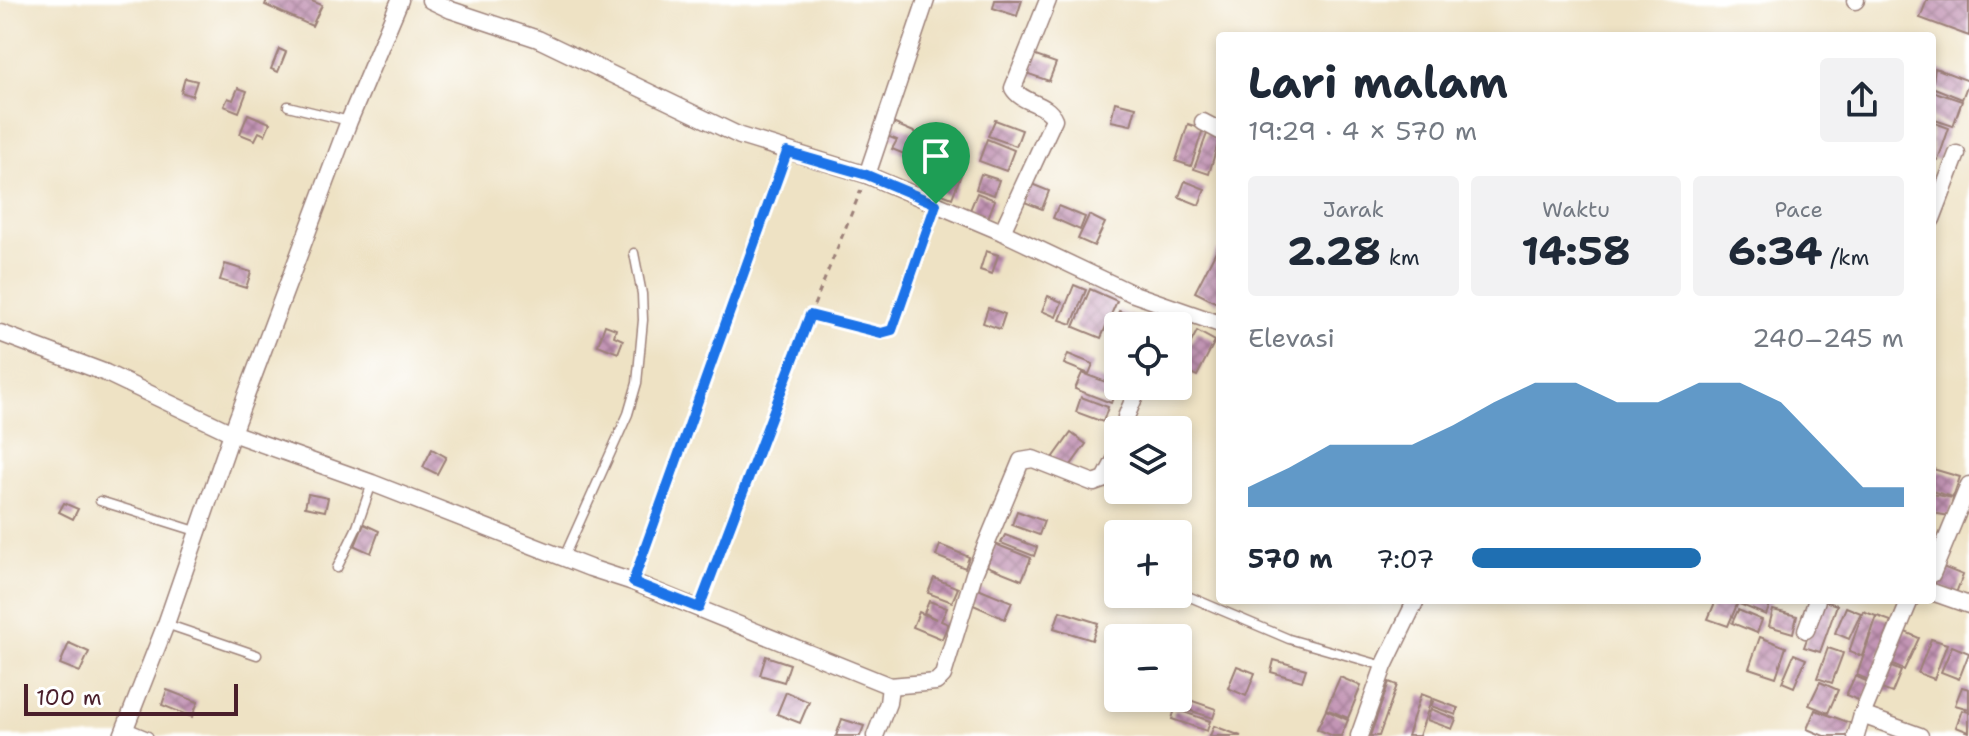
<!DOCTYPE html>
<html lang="id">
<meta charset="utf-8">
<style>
body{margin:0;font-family:"Shantell Sans",sans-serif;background:#f2f2f3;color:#1f2937;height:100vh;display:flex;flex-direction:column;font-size:30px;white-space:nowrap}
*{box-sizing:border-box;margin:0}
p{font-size:26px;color:#747a83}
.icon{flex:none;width:44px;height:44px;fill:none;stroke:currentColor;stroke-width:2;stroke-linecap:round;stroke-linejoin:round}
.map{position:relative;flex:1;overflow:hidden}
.drawer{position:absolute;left:1216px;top:32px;width:720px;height:572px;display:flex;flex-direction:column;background:#fff;border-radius:8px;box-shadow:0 4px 12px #0003}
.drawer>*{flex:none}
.fabs{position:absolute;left:1104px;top:312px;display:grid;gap:16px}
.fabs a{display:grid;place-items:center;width:88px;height:88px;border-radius:8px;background:#fff;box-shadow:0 4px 12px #0003;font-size:40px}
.scale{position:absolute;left:24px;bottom:20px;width:214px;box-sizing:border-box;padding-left:8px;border:4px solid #4a1f2b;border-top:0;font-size:22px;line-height:28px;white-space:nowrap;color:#4a1f2b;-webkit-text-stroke:6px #fff;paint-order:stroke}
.pin{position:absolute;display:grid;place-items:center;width:68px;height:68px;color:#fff;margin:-82px -34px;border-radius:50% 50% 50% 0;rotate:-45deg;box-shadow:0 0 8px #0007}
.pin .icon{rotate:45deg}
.round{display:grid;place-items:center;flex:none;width:84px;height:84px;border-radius:8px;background:#f2f2f3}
.headline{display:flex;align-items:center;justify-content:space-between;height:136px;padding:0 32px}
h1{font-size:44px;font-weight:700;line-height:60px}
.metrics{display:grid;grid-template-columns:repeat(3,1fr);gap:12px;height:136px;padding:8px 32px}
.metrics div{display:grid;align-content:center;border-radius:8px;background:#f2f2f3;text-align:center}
.metrics b{font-size:40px;font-weight:700}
.metrics small{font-size:22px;font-weight:400}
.metrics p{font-size:22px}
.chart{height:224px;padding:16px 32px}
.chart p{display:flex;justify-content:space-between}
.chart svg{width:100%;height:144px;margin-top:8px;fill:#1f6fb2;opacity:.7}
ul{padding:0 32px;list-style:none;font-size:26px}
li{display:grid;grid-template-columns:128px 96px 1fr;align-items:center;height:60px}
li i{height:20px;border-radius:10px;background:#1f6fb2}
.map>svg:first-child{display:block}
.building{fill:url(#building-cross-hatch)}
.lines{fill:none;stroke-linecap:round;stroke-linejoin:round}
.service-casing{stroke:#9c8078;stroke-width:11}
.minor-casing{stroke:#9c8078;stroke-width:19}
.path{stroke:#9c8078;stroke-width:3;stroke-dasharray:6 6;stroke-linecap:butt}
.service{stroke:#fff;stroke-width:8}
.minor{stroke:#fff;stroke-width:16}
.route-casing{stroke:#fff;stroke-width:16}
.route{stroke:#1a73e8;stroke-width:10}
</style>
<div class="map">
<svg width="1969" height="736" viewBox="0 0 1969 736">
<defs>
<pattern id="building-cross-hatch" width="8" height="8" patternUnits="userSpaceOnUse" patternTransform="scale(2)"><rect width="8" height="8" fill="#c395b5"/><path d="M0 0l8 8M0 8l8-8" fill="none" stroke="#a07993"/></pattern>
</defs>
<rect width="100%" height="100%" fill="#fff"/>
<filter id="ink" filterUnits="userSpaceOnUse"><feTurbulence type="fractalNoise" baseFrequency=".0125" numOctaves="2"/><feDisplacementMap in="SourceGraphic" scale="16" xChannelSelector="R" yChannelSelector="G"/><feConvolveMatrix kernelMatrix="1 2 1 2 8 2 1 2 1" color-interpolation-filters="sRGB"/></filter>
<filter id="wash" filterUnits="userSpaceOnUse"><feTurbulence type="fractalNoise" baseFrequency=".006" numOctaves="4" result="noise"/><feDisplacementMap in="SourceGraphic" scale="32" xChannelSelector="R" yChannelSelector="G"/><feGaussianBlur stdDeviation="1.8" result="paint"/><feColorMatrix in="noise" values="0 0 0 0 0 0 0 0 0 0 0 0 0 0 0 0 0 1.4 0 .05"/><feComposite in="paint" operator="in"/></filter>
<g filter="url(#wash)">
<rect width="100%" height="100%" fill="#eee2c4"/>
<g id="blocks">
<g class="building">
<polygon points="267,0 309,0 322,5 312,26 265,5"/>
<polygon points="995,0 1022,0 1017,16 993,8"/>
<polygon points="1927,0 1969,0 1969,36 1920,18"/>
<polygon points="279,49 286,52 278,72 271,69"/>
<polygon points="1027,53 1056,63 1049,81 1020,71"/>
<polygon points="1935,68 1969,81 1962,99 1932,87"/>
<polygon points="185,78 197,81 192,96 181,92"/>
<polygon points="238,88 247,91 239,112 224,106 228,98 233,100"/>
<polygon points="1932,91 1962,101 1953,126 1932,119"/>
<polygon points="1115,102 1136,107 1131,125 1111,121"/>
<polygon points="248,114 270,123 265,135 259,132 255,140 240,134"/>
<polygon points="995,120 1022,130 1016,146 988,136"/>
<polygon points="888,121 921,135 916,148 908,145 904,154 892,149 897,140 882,134"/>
<polygon points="1932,122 1949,128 1938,160 1932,158"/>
<polygon points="1188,124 1203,129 1191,166 1176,161"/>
<polygon points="1208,131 1220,136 1209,174 1194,169"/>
<polygon points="987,139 1014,150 1006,171 979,161"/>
<polygon points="942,164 962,172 952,198 932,190"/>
<polygon points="981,174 999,180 994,195 976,189"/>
<polygon points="1185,181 1205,189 1199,205 1179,197"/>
<polygon points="1029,183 1049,191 1042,209 1022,201"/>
<polygon points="977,193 995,200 988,218 970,210"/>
<polygon points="1058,206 1085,217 1080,230 1053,218"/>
<polygon points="1089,215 1105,223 1094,246 1078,239"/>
<polygon points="1217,249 1220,251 1220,297 1217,303 1195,292"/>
<polygon points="986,251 998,255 992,274 980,270"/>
<polygon points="225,264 251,272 246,288 220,280"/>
<polygon points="1074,285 1086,290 1072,324 1060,320"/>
<polygon points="1090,289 1117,301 1101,338 1074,327"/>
<polygon points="1048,296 1062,302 1056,317 1042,311"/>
<polygon points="988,308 1005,314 1000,329 983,323"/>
<polygon points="1119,311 1141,319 1138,326 1118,326 1118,340 1109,336"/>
<polygon points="605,325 616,329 614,336 623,340 618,353 598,345"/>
<polygon points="1197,331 1215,341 1197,376 1178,367"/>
<polygon points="1068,354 1093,364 1089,374 1064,364"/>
<polygon points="1082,373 1117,386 1111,403 1075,389"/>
<polygon points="1081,397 1108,407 1103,422 1076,412"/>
<polygon points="1071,433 1086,444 1068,469 1053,458"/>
<polygon points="432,449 446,457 437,474 423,467"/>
<polygon points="1933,469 1960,477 1953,497 1932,491"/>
<polygon points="308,494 328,498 325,511 305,507"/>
<polygon points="1932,494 1953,498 1950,516 1932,513"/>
<polygon points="64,503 78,509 73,519 59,512"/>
<polygon points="1017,511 1044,521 1039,535 1012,525"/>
<polygon points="364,524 379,531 371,553 355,546"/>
<polygon points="1005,535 1037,547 1034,556 1001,543"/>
<polygon points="995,544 1031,558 1022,580 987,566"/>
<polygon points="940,545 969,557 965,568 936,556"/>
<polygon points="1940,566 1963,575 1956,593 1933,584"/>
<polygon points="934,578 958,588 952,602 928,593"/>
<polygon points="978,588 1012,602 1005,619 971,604"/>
<polygon points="1716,600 1739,600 1728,626 1708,619"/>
<polygon points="1741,600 1772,600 1766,615 1739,604"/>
<polygon points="1821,600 1837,605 1820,652 1804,647"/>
<polygon points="929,601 947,608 941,621 948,624 942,639 913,627 919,612 936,619 924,613"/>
<polygon points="1846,607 1861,613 1849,639 1835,633"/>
<polygon points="1738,610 1762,620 1757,633 1732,623"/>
<polygon points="1773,610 1797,616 1793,633 1769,626"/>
<polygon points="1060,611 1098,623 1092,640 1054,628"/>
<polygon points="1863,611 1876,616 1862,656 1849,652"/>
<polygon points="1877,616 1891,621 1871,681 1857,675"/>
<polygon points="1901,630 1919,638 1904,670 1886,662"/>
<polygon points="1760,637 1786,647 1776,677 1749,668"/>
<polygon points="1931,639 1947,644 1934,679 1918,673"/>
<polygon points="69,643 89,652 80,672 60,664"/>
<polygon points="1952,646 1969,653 1959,679 1941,672"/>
<polygon points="1828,648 1843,653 1832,683 1817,678"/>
<polygon points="1794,654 1806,659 1794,687 1782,682"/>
<polygon points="766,656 790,664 784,682 760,675"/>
<polygon points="1274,660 1306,669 1302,681 1271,672"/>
<polygon points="1885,664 1901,671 1892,693 1876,687"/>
<polygon points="1237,666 1255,673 1246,696 1228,688"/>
<polygon points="1855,676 1871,683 1863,702 1846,695"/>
<polygon points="1340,677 1361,686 1348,718 1326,709"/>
<polygon points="1389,682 1397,685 1379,736 1370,736"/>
<polygon points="1820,682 1838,690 1828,713 1809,705"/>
<polygon points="1962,687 1969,689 1969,709 1955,705"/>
<polygon points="167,690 198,702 192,717 162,705"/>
<polygon points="786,692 809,702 800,723 777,714"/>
<polygon points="1421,694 1432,698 1419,736 1407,736"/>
<polygon points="1178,696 1216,709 1213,718 1173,705"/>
<polygon points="1434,699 1458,708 1456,715 1431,706"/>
<polygon points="1175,709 1210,721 1207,731 1172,719"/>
<polygon points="1431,709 1456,719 1452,729 1427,720"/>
<polygon points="1326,710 1348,720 1341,736 1333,736 1317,729"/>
<polygon points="1815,710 1853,724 1848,736 1824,736 1807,729"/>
<polygon points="1962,710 1969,712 1969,732 1956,727"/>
<polygon points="842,719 864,726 860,736 836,736"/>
<polygon points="1214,726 1241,736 1210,736"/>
</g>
</g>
</g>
<g filter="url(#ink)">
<use href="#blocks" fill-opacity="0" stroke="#9c8078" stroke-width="2"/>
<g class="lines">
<g class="service-casing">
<g id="service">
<polyline points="288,106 349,121"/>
<polyline points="100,501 196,531"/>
<polyline points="564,557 628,414 637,383 643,320 642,294 634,253"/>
<polyline points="337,568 357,527 372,483"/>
<polyline points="1190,597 1289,639 1384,666"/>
<polyline points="166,624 257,655"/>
<polyline points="126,727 148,736"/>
</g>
</g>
<g class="minor-casing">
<g id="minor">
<polyline points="430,0 451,10 538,39 740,136 867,175 1002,232 1131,293 1220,324"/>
<polyline points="1855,1 1856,0"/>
<polyline points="1203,122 1220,131"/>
<polyline points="867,175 926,0"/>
<polyline points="1932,219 1957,154"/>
<path d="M1002,232L1054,119C1047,102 1022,104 1013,88L1048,0"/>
<polyline points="0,333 106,373 232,433 349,121 400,0"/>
<polyline points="1126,430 1126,417 1139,386"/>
<polyline points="1932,574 1969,485"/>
<polyline points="1932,592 1969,605"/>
<polyline points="1806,630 1817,600"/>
<polyline points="1862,715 1920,736"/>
<polyline points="122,736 166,624 232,433 372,483 590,568 633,582 890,686"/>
<polyline points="875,736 888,703 890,686 936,682 943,675 974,574 1021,461 1033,459 1094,483 1105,479 1118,454"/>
<polyline points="1359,736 1384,666 1416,600"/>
<polyline points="1856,736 1862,715 1910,600"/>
</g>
</g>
<g class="path">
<polyline points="810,315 873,332 888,333 898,316 931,219"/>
<polyline points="637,570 783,163"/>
<polyline points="703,597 810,315 861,190"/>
</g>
<use href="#service" class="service"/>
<use href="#minor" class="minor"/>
</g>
</g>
<g class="lines" filter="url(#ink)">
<g class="route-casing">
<polygon id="route" points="787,152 867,175 936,204 892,330 881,333 810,315 699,608 633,582"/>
</g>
<use href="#route" class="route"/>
</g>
</svg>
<div class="fabs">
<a><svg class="icon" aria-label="locate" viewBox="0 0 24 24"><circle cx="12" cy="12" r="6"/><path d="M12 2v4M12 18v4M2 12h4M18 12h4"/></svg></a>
<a><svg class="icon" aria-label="layers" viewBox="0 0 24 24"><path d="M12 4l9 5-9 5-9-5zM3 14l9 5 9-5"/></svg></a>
<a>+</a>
<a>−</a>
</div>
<div class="scale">100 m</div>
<div class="pin" style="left:936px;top:204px;background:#1e9e55"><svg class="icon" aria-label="arrive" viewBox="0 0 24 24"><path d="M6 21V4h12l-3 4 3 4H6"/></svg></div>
<section class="drawer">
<div class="headline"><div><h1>Lari malam</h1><p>19:29 · 4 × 570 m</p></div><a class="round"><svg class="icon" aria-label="share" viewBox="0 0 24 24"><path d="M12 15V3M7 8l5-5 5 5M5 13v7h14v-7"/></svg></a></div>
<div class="metrics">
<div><p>Jarak</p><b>2.28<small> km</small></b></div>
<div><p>Waktu</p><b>14:58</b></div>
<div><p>Pace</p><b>6:34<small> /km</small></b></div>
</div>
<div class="chart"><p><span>Elevasi</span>240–245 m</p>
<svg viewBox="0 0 160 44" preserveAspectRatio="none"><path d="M0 44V38L10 32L20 25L30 25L40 25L50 19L60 12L70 6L80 6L90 12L100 12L110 6L120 6L130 12L140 25L150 38L160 38V44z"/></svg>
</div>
<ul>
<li><b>570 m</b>7:07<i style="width:53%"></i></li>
</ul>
</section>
</div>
